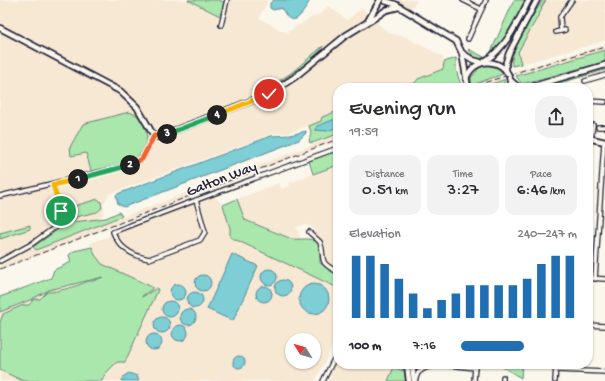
<!DOCTYPE html>
<meta charset="utf-8">
<style>
body{margin:0;font-family:"Gochi Hand",sans-serif;background:#f2f2f3;color:#2b2b33;height:100vh;display:flex;flex-direction:column;font-size:15px;white-space:nowrap}
*{box-sizing:border-box;margin:0}
p{font-size:13px;color:#7c7c81}
.icon{flex:none;width:22px;height:22px;fill:none;stroke:currentColor;stroke-width:2;stroke-linecap:round;stroke-linejoin:round}
.map{position:relative;flex:1;overflow:hidden}
.sheet{position:absolute;left:333px;top:83px;width:260px;height:286px;display:flex;flex-direction:column;background:#fff;border-radius:16px;box-shadow:0 1px 3px #0004}
.sheet>*{flex:none}
.needle{width:26px;rotate:307deg}
.fabs{position:absolute;left:285px;top:333px;display:grid;gap:8px}
.fabs a{display:grid;place-items:center;width:36px;height:36px;border-radius:50%;background:#fff;box-shadow:0 1px 3px #0004;font-size:20px}
.pin{position:absolute;display:grid;place-items:center;width:34px;height:34px;color:#fff;margin:-17px;border:2px solid #fff;border-radius:50%;box-shadow:0 1px 4px #0007}
.km{position:absolute;width:20px;height:20px;margin:-10px;border-radius:50%;background:#222;color:#fff;font-size:11px;line-height:20px;text-align:center}
.round{display:grid;place-items:center;flex:none;width:42px;height:42px;border-radius:16px;background:#f2f2f3}
.head{display:flex;align-items:center;justify-content:space-between;height:68px;padding:0 16px}
h1{font-size:22px;font-weight:600;line-height:30px}
.stats{display:grid;grid-template-columns:repeat(3,1fr);gap:6px;height:68px;padding:4px 16px}
.stats div{display:grid;align-content:center;border-radius:10px;background:#f2f2f3;text-align:center}
.stats b{font-size:17px;font-weight:600}
.stats small{font-size:11px;font-weight:400}
.stats p{font-size:11px}
.chart{height:112px;padding:8px 16px}
.chart p{display:flex;justify-content:space-between}
.chart svg{width:100%;height:72px;margin-top:4px;stroke:#1f6fb2;stroke-width:6}
ul{padding:0 16px;list-style:none;font-size:13px}
li{display:grid;grid-template-columns:64px 48px 1fr;align-items:center;height:30px}
li i{height:10px;border-radius:5px;background:#1f6fb2}
.map>svg:first-child{display:block}
.built{fill:#f7e8d4;fill-rule:evenodd}
.green{fill:#aae7ad;stroke:#668474}
.water{fill:#7dced5;stroke:#598997}
.lines{fill:none;stroke-linecap:round;stroke-linejoin:round}
.street-casing{stroke:#22223b;stroke-width:6}
.secondary-casing{stroke:#22223b;stroke-width:8}
.street{stroke:#fbf7ec;stroke-width:3.5}
.secondary{stroke:#fbf7ec;stroke-width:4.5}
.rail{stroke:#22223b;stroke-width:1;stroke-dasharray:6 3;stroke-linecap:butt}
.split-1-casing{stroke:#fff;stroke-width:8}
.split-2-casing{stroke:#fff;stroke-width:8}
.split-3-casing{stroke:#fff;stroke-width:8}
.split-4-casing{stroke:#fff;stroke-width:8}
.split-5-casing{stroke:#fff;stroke-width:8}
.split-1{stroke:#f5b400;stroke-width:5}
.split-2{stroke:#22a559;stroke-width:5}
.split-3{stroke:#f0652b;stroke-width:5}
.split-4{stroke:#22a559;stroke-width:5}
.split-5{stroke:#f5b400;stroke-width:5}
.labels{text-anchor:middle;stroke-width:3;stroke-linejoin:round;paint-order:stroke}
.street-label{font-size:15px;fill:#22223b;stroke:#fbf7ec}
</style>
<div class="map">
<svg width="605" height="381" viewBox="0 0 605 381">
<rect width="100%" height="100%" fill="#fbf7ec"/>
<filter id="ink" filterUnits="userSpaceOnUse"><feTurbulence type="fractalNoise" baseFrequency=".025" numOctaves="2"/><feDisplacementMap in="SourceGraphic" scale="8" xChannelSelector="R" yChannelSelector="G"/><feConvolveMatrix kernelMatrix="1 2 1 2 8 2 1 2 1" color-interpolation-filters="sRGB"/></filter>
<g filter="url(#ink)">
<g class="built">
<polygon points="0,0 188,0 220,16 224,2 228,3 229,0 268,0 259,18 286,33 312,17 320,14 328,6 347,20 362,8 383,28 390,33 406,37 443,57 443,69 418,79 415,83 402,88 338,88 338,111 322,117 322,121 288,133 275,133 109,194 103,205 104,211 97,226 38,249 338,135 338,140 0,270 0,265 36,250 0,264"/>
<polygon points="393,0 417,0 411,9"/>
<polygon points="544,0 605,0 605,41 511,67 524,32"/>
<polygon points="605,45 605,50 516,76 515,71"/>
<polygon points="499,75 501,80 475,88 474,84"/>
<polygon points="338,165 338,270 326,263 323,256 325,250 324,244 311,226 304,225 296,227 301,240 299,240 245,220 237,199 279,183 282,189 290,186 289,183"/>
<path d="M210,192L223,205L230,228V237L338,288V336L315,381H0V297L101,264L95,255L90,243L110,236V231ZM292,340H314V362H292Z"/>
<polygon points="338,357 338,364 402,364 403,371 394,367 388,381 329,381 331,376 329,374"/>
</g>
<g class="green">
<polygon points="188,0 218,0 224,2 220,16"/>
<path d="M514,0H527C518,16 495,70 471,56L472,54L468,49L484,57L490,54Z"/>
<path d="M543,0H546L541,8L542,9L518,52L521,64L512,66C509,50 534,14 543,0Z"/>
<path d="M323,46C322,54 272,89 261,93L291,73Z"/>
<polygon points="605,50 605,62 525,83 521,83 516,76"/>
<polygon points="456,58 456,70 462,88 402,88 415,83 418,79 443,69 444,62"/>
<polygon points="486,65 499,68 503,74 472,85 471,78 479,68"/>
<polygon points="605,67 605,70 560,83 560,88 540,88"/>
<polygon points="504,79 505,88 479,88 503,80"/>
<polygon points="338,111 338,134 312,143 309,142 311,132 309,126 321,121 322,117"/>
<path d="M129,112L137,115C144,124 150,134 145,146C135,167 111,167 91,171L86,153L71,156L70,147L83,124Z"/>
<polygon points="338,150 338,165 313,174 309,161"/>
<polygon points="98,199 101,202 102,208 97,212 76,217 74,222 106,218 119,212 122,216 36,250 33,247 56,231 64,223 71,207"/>
<path d="M237,199L245,220L292,239C300,240 310,237 317,242L320,248V263L338,274V288L230,237V228L223,205Z"/>
<polygon points="59,214 60,219 56,224 49,224 45,221 46,218"/>
<polygon points="30,225 30,229 0,239 0,233"/>
<path d="M92,247L95,255L102,264L152,287V289L142,296V297L157,288L158,290L125,362H117L105,374L102,381H23L0,370V322L3,314L23,305H29L34,299H40L47,292C53,293 83,285 87,281H93L103,277L49,290L30,300L0,312V297L51,278L54,270L71,262L69,255L74,251Z"/>
<polygon points="402,364 405,364 407,381 388,381 394,367 403,371"/>
<polygon points="497,364 522,364 521,378 499,365"/>
</g>
<g class="water">
<path d="M274,0H309V2C302,15 292,31 282,8L273,10L270,8V3Z"/>
<polygon points="338,118 338,127 327,131 315,130 317,126"/>
<polygon points="306,131 306,133 299,140 124,207 118,204 116,195 120,193 271,136 290,135"/>
<polygon points="232,254 258,266 233,321 207,309"/>
<circle cx="269" cy="277" r="8"/>
<circle cx="203" cy="283" r="8"/>
<circle cx="283" cy="288" r="8"/>
<circle cx="314" cy="299" r="15"/>
<circle cx="178" cy="292" r="8"/>
<circle cx="264" cy="294" r="8"/>
<circle cx="195" cy="300" r="8"/>
<circle cx="170" cy="309" r="8"/>
<circle cx="188" cy="317" r="8"/>
<circle cx="162" cy="325" r="8"/>
<circle cx="180" cy="333" r="8"/>
<circle cx="154" cy="342" r="8"/>
<circle cx="239" cy="362" r="6"/>
<polygon points="129,373 137,376 139,381 121,381 124,376"/>
</g>
<g class="lines">
<g class="street-casing">
<g id="street">
<polyline points="463,0 481,9"/>
<polyline points="221,25 227,0"/>
<polyline points="561,31 560,17 572,0"/>
<polyline points="556,32 565,30"/>
<polyline points="468,39 486,0"/>
<polyline points="585,81 605,75"/>
<polyline points="588,101 605,102"/>
<polyline points="598,127 605,127"/>
<polyline points="591,139 593,125"/>
<polyline points="0,196 134,164 143,158 154,136"/>
<path d="M196,200L205,232L200,240L149,259C133,256 119,248 113,232C187,203 263,175 338,148"/>
<path d="M309,232L320,242C327,260 315,260 338,272"/>
<polyline points="0,261 30,245 61,223 63,216 53,185"/>
<polyline points="588,278 605,279"/>
<polyline points="595,279 604,142"/>
<polyline points="588,325 605,326"/>
<polyline points="418,364 426,367"/>
<polyline points="556,370 605,372"/>
<polyline points="323,381 338,351"/>
<path d="M415,381L418,373C432,359 457,367 475,368"/>
<polyline points="474,381 475,364"/>
<polyline points="503,381 503,377"/>
<polyline points="555,381 556,364"/>
</g>
</g>
<g class="secondary-casing">
<g id="secondary">
<polyline points="385,1 395,4 456,41 462,53 468,88"/>
<polyline points="368,21 380,0"/>
<polyline points="0,28 120,91 137,107 154,136 158,137 269,94 295,77 345,36 376,17 386,10 399,7"/>
<polyline points="462,53 473,60 480,62"/>
<path d="M485,61C507,47 517,23 529,0"/>
<polyline points="506,71 506,62 509,53 537,0"/>
<path d="M466,79C475,52 514,60 510,88"/>
<polyline points="510,80 519,88"/>
<polyline points="527,88 605,65"/>
<polyline points="588,138 605,142"/>
<polyline points="407,364 409,381"/>
<polyline points="412,364 414,381"/>
</g>
</g>
<use href="#street" class="street"/>
<use href="#secondary" class="secondary"/>
<g class="rail">
<polyline points="468,88 540,65 605,47"/>
<polyline points="0,269 338,139"/>
</g>
</g>
</g>
<g class="lines" filter="url(#ink)">
<g class="split-1-casing">
<polyline id="split-1" points="61,211 53,185 78,179"/>
</g>
<g class="split-2-casing">
<polyline id="split-2" points="78,179 130,165"/>
</g>
<g class="split-3-casing">
<polyline id="split-3" points="130,165 142,159 154,136 167,134"/>
</g>
<g class="split-4-casing">
<polyline id="split-4" points="167,134 217,115"/>
</g>
<g class="split-5-casing">
<polyline id="split-5" points="217,115 269,94"/>
</g>
<use href="#split-1" class="split-1"/>
<use href="#split-2" class="split-2"/>
<use href="#split-3" class="split-3"/>
<use href="#split-4" class="split-4"/>
<use href="#split-5" class="split-5"/>
</g>
<g class="labels">
<g class="street-label">
<text transform="translate(221 178) rotate(-21)" y="5">Galton Way</text>
</g>
</g>
</svg>
<div class="fabs">
<a><svg class="needle" viewBox="-14 -14 28 28"><path d="M0-13l5 13h-10z" fill="#e53935"/><path d="M0 13l5-13h-10z" fill="#7c7c81"/></svg></a>
</div>
<div class="pin" style="left:61px;top:211px;background:#1e9e55"><svg class="icon" aria-label="arrive" viewBox="0 0 24 24"><path d="M6 21V4h12l-3 4 3 4H6"/></svg></div>
<div class="pin" style="left:269px;top:94px;background:#d93025"><svg class="icon" aria-label="check" viewBox="0 0 24 24"><path d="M5 12l5 5 9-10"/></svg></div>
<b class="km" style="left:78px;top:179px">1</b>
<b class="km" style="left:130px;top:165px">2</b>
<b class="km" style="left:167px;top:134px">3</b>
<b class="km" style="left:217px;top:115px">4</b>
<section class="sheet">
<div class="head"><div><h1>Evening run</h1><p>19:59</p></div><a class="round"><svg class="icon" aria-label="share" viewBox="0 0 24 24"><path d="M12 15V3M7 8l5-5 5 5M5 13v7h14v-7"/></svg></a></div>
<div class="stats">
<div><p>Distance</p><b>0.51<small> km</small></b></div>
<div><p>Time</p><b>3:27</b></div>
<div><p>Pace</p><b>6:46<small> /km</small></b></div>
</div>
<div class="chart"><p><span>Elevation</span>240–247 m</p>
<svg viewBox="0 0 160 44" preserveAspectRatio="none"><path d="M5 44V6M15 44V6M25 44V11M35 44V20M45 44V29M55 44V38M65 44V33M75 44V29M85 44V24M95 44V24M105 44V24M115 44V24M125 44V20M135 44V11M145 44V6M155 44V6"/></svg>
</div>
<ul>
<li><b>100 m</b>7:16<i style="width:54%"></i></li>
</ul>
</section>
</div>
